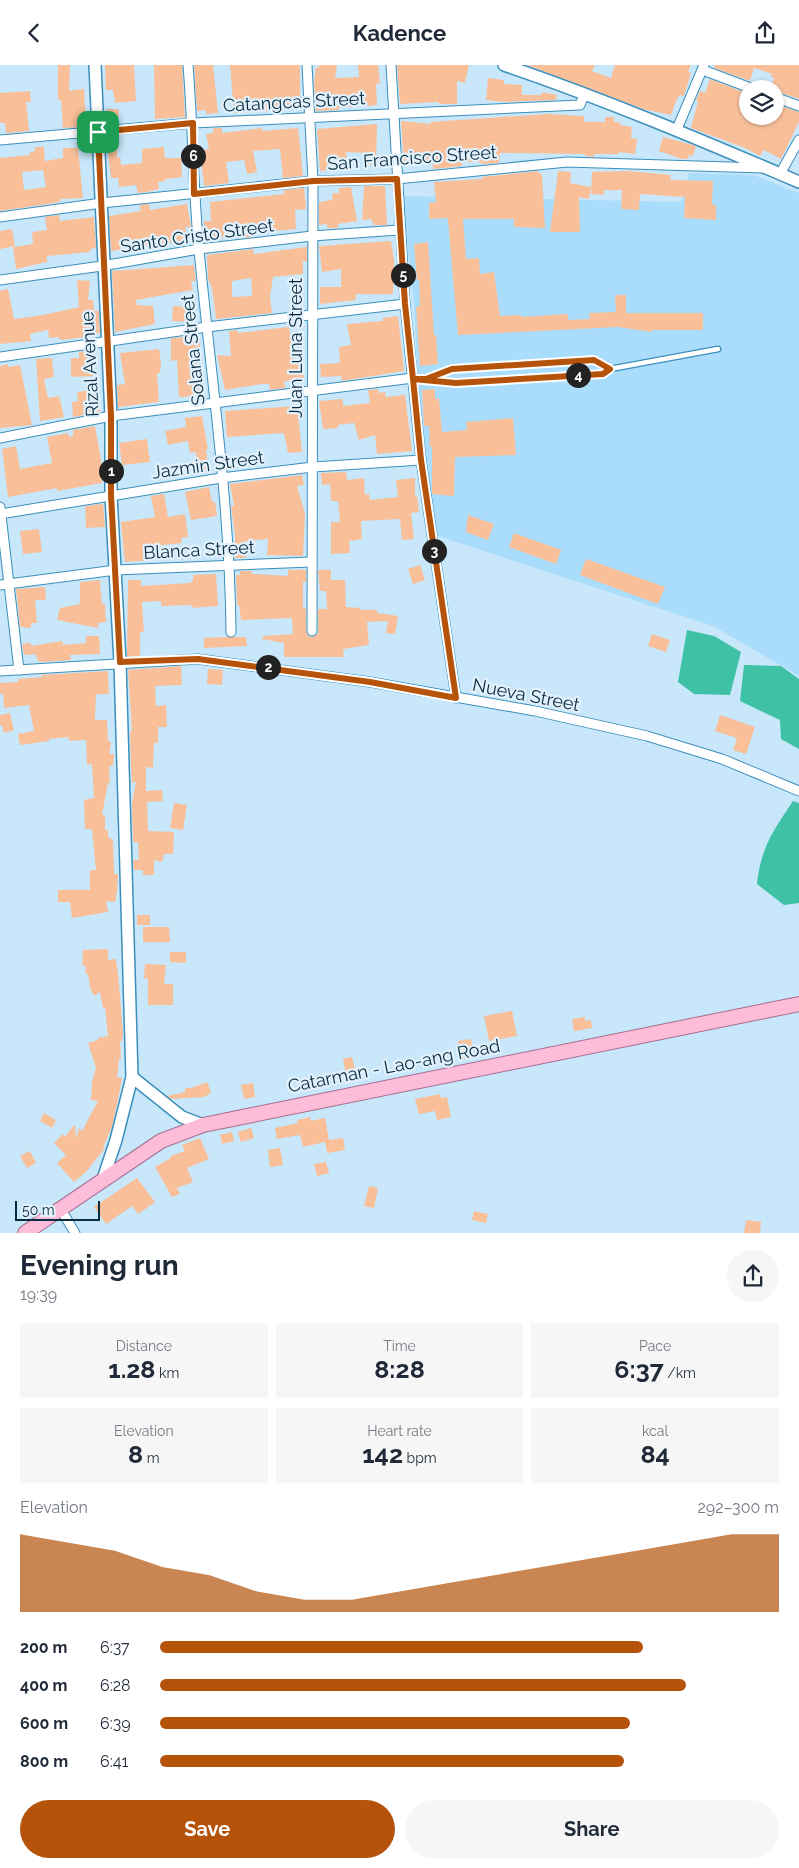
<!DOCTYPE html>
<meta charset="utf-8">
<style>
body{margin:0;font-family:Raleway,sans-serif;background:#f6f6f7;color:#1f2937;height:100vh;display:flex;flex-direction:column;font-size:19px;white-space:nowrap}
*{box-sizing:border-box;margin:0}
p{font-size:16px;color:#747a83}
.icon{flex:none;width:28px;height:28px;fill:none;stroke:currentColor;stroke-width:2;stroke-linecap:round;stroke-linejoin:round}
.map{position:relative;height:1168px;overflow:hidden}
.panel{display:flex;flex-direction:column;background:#fff;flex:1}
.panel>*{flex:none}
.controls{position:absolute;left:739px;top:15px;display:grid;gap:10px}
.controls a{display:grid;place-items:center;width:45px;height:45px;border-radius:50%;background:#fff;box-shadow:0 1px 4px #0004;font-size:25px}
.scale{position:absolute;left:15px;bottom:12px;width:85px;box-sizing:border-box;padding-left:5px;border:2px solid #072c3e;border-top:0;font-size:14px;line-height:18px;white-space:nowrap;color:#072c3e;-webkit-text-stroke:4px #e2f1fb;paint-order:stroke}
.pin{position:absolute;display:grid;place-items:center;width:42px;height:42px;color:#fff;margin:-21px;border-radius:10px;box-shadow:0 2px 8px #0006}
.km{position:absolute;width:25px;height:25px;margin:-12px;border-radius:50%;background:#222;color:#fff;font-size:14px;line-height:25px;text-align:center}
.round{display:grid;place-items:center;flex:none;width:52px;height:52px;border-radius:26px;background:#f6f6f7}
.overview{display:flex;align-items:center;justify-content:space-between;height:85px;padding:0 20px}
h1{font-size:28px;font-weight:700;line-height:38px}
.metrics{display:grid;grid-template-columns:repeat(3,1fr);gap:8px;height:85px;padding:5px 20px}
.metrics div{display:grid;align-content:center;border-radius:0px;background:#f6f6f7;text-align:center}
.metrics b{font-size:25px;font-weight:700}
.metrics small{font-size:14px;font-weight:400}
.metrics p{font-size:14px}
.chart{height:140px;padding:10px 20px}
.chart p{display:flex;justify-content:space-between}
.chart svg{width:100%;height:90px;margin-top:5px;fill:#b45309;opacity:.7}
.button{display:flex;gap:10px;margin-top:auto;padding:10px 20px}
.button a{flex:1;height:58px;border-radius:30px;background:#b45309;color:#fff;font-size:20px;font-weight:700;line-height:58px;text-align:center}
.button a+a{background:#f6f6f7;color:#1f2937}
ul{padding:0 20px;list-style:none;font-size:16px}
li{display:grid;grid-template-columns:80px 60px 1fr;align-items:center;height:38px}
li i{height:12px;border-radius:6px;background:#b45309}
header{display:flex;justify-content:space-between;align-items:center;height:65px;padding:0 20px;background:#fff;font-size:22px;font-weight:700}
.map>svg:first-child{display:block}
.built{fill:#aaddfc}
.water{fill:#3ec1a4}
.building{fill:#f8bf99;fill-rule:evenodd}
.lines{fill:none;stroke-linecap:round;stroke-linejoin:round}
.service-casing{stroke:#3c8fbb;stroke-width:7}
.minor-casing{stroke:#3c8fbb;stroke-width:11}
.tertiary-casing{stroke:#3c8fbb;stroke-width:14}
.primary-casing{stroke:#a66d90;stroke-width:16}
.service{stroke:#fff;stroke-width:4.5}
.minor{stroke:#fff;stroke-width:9}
.tertiary{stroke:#fff;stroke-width:11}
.primary{stroke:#fdbcd7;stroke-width:14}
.route-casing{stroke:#fff;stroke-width:10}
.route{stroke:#b45309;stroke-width:6}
.labels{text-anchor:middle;stroke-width:4.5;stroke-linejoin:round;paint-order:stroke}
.street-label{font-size:18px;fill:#072c3e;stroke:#e2f1fb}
</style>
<header><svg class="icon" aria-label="back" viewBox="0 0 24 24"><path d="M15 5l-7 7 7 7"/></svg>Kadence<svg class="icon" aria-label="share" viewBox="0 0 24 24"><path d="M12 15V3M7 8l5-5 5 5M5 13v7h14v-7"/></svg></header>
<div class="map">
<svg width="799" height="1168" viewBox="0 0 799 1168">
<rect width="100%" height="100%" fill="#c8e7fa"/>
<polygon class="built" points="689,108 754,110 799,128 799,611 713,561 435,470 419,334 414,239 402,131 681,137"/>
<g class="water">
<polygon points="687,565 714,571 741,587 730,630 694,629 678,617"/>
<polygon points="744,600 781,601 799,614 799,684 781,674 780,655 740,636"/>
<path d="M793,736L799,738V838L784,840L757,819C761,782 773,766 793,736Z"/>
</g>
<g class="building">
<polygon points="58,0 70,0 69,26 84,24 86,57 80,57 80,62 63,63 61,35 58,35"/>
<polygon points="105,0 134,0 136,36 115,38 113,25 106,25"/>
<polygon points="154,0 182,0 185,52 155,54"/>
<polygon points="194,0 213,0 218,48 206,49 206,45 197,46"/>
<polygon points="230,0 300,0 300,44 234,48"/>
<polygon points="319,0 337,0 335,13 359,12 358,0 378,0 380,18 376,19 377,40 367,41 366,38 351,39 351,42 339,42 339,45 316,46 314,17 316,2 319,3"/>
<polygon points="397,0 469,0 465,18 457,16 457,39 439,39 439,37 400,39"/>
<polygon points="527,0 595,0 592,6 611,13 615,0 691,0 688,7 691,8 684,31 680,30 677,34 671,50 643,44"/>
<polygon points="715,0 799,0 799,34 775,26 775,23 771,21 774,13 771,12 772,9 754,3 750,16 714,3"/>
<polygon points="488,13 504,15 504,19 522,20 522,29 524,30 541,30 542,27 557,30 556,35 504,37 486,35"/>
<polygon points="710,14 746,28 744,32 748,34 743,44 748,46 748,51 775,51 775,39 799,47 799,57 781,94 764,85 760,91 745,83 691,63 698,36 696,35 700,26 705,28"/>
<polygon points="30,26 31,37 26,37 29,66 6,68 5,58 0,58 0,28"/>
<polygon points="107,44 119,44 118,58 106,59"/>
<polygon points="548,49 584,51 584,57 605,57 605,52 614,52 614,57 620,57 620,60 632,62 631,73 637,74 635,89 619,87 619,89 594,89 594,92 585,91 585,89 500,88 499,98 481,99 481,97 462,97 462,101 433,104 433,98 426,98 426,95 404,99 401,56 431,59 430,57"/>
<polygon points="377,59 376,100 366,99 366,88 346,87 348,103 320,106 317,64"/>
<polygon points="213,63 222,63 222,68 262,63 262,66 298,63 303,111 283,113 280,84 253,86 257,107 247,109 244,95 226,97 229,118 204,121 200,86 209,84 206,69 213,68"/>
<polygon points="117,71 117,93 120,92 121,100 142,98 142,84 164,82 165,93 181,93 182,112 165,114 165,116 158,117 159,124 147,127 138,128 136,120 119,122 118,113 111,113 106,72"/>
<polygon points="663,72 696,81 693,91 689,90 688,94 682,94 659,86"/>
<path d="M35,82H44L45,96L63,93V83H78L83,133L60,134V137L0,146V93L30,90V87L35,86ZM43,105L46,122L24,125L22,107Z"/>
<polygon points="538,106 538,108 542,109 545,163 514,162 514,154 463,154 466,194 479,193 480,209 494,207 500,251 521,250 521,252 568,249 568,255 590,254 589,248 616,247 615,230 626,230 626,248 703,248 703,265 652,265 652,267 618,262 458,270 448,155 447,153 429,154 429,138 436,137 434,117 482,114 482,112"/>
<polygon points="558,106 571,107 570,118 591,122 589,134 579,132 580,167 550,167"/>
<polygon points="628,106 671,110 670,115 713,116 712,139 716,140 716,155 684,153 685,132 640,129 639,145 621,144 622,125 604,125 604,130 591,129 592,107"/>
<polygon points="364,121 385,121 387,160 374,160 371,154 362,155"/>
<polygon points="351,122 357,156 338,159 338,163 327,163 327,159 319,160 319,137 332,135 333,128 339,128 339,123"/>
<polygon points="304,123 306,144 295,145 296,164 271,166 270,158 251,160 252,172 236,173 236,170 211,174 210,165 205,165 204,156 211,156 210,137 284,129 284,125"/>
<polygon points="149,139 150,145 187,139 191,162 185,162 188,176 111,186 109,151 141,146 140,140"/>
<polygon points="59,150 60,156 94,152 96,183 90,184 90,187 47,191 47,197 16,204 13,182 33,179 32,167 47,165 45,152"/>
<polygon points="12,164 15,181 0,184 0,166"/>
<polygon points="391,176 394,194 393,229 356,229 356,235 320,239 320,222 341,222 341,204 322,207 319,181"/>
<polygon points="428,177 434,270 436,270 438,299 420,301 416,242 420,241 419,215 417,215 414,179"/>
<path d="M307,182V196H303V209L273,212L270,232L272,248L216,254L212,223L208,214L207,190L253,184L254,189ZM251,213L252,231L232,232V216Z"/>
<polygon points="194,200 196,216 191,216 193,225 136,235 137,240 153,241 155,259 115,267 112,206"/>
<polygon points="77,215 90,216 88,235 93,235 94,246 99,246 100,268 97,268 97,271 60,275 59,272 49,273 48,265 30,269 31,276 0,279 0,226 8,224 14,254 43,250 79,242"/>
<polygon points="173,241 195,242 194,257 172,256"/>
<polygon points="398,251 404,306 342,316 341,311 321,312 320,299 340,298 339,282 351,280 347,259 383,256 383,253"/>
<polygon points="289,262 295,298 302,297 304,314 284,316 285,323 270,325 269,319 262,319 225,325 217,290 231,291 229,266 237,265 238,268"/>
<polygon points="194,271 199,271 202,296 197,296 199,331 179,332 177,295 171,296 171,273"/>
<polygon points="159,284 161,298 160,308 157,308 159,337 118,342 117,320 125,319 120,288"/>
<polygon points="93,285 94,311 71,312 71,293 79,293 79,287"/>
<polygon points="52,293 54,312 44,314 48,333 59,331 64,352 40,356 36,294"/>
<polygon points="8,299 8,302 20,300 32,360 0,363 0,301"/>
<polygon points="97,324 100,347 73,352 72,337 78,336 77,327"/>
<polygon points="378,324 379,328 385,327 386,332 405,330 412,386 377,389 375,370 359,375 354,358 338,360 338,363 323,364 319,336 343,334 343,341 370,338 368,325"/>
<polygon points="435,324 435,334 439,333 442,367 467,365 466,357 513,353 516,390 455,392 454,431 432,429 432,382 430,382 429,361 424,361 422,325"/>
<polygon points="297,341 302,387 288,388 284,368 227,372 225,346"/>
<polygon points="202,351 208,384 206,385 209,405 198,406 196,387 190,388 188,376 168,380 165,366 186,362 185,353"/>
<polygon points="95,361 101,395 102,418 57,426 57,423 8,432 2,384 16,381 20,404 52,398 47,372 68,368 69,372 73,371 73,365"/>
<polygon points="147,374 150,397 122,400 119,378"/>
<polygon points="346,407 347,415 364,413 365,430 369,429 370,435 398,432 396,415 415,413 415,430 417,431 419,447 411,448 414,474 402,475 400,454 361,456 362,474 349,476 350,488 331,489 331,457 340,457 338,436 331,436 330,419 322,420 321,408"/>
<polygon points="302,410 304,420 297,421 305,449 303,491 267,490 268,474 246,476 246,493 235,493 235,469 231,441 234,441 230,419"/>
<polygon points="209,422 212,437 215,437 217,451 191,455 185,427"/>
<polygon points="164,429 168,452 185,449 188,472 181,473 182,478 153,481 154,495 125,497 121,457 155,452 151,431"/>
<polygon points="103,439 105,462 86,463 85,441"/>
<polygon points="468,450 494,459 488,475 466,467"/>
<polygon points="39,464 42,487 23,489 20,466"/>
<polygon points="514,468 561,485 556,499 509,482"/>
<polygon points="586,494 665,522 658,539 580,510"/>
<polygon points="420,500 425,515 413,519 408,504"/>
<polygon points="288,505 306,505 306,517 303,517 303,543 306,544 306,566 308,571 312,572 318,569 318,544 327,544 326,526 320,526 318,505 331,505 331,515 345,515 346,542 360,543 360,545 377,545 377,548 398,551 395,569 386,568 388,556 367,557 369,580 343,584 344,592 284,592 284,578 262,574 263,571 293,569 292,553 241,555 239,540 237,540 236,510 240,510 240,506 252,506 252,509 288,511"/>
<polygon points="216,509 218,541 191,543 192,540 161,541 161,536 142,537 144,567 140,567 140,591 127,592 128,515 141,515 141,521 190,518 193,516 193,510"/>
<polygon points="100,515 102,539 105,539 106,557 98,558 98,563 57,555 60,543 80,539 80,517"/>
<polygon points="45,522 46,535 35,535 37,558 31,558 31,563 20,562 16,524"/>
<polygon points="652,569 670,575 666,587 648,581"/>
<polygon points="86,571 99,571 100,589 70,590 71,595 39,597 35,589 24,590 22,579 31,578 31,581 62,576 63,580 86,578"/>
<polygon points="223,572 246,572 247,581 204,583 204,573"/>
<polygon points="181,601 182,620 155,621 156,641 166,640 167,662 158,662 158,678 154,678 153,703 146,702 146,726 162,725 163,736 147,737 148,766 174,767 173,789 164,789 162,797 154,795 154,810 143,810 143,805 134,805 133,795 139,795 138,777 133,777 132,738 136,717 132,718 131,702 130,666 132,666 128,605"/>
<polygon points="208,604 223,605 222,620 207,619"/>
<polygon points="108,606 109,629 96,629 95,655 107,655 108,676 111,677 109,689 114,689 113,701 109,701 110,718 108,718 102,750 105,750 105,765 108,765 108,772 113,775 114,809 118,809 117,826 115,837 106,836 108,847 72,853 70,837 58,837 58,825 90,825 90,805 96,805 92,764 85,764 84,735 94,733 92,699 87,700 86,675 69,676 68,672 49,674 49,676 20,680 18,669 34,666 29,640 4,643 3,629 0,629 0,618 18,617 18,614 42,612 41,610"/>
<polygon points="10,648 14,665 4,668 2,660 0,661 0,650"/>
<polygon points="720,650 755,662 746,689 733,685 737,673 715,666"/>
<polygon points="174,738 187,740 183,765 170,763"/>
<rect x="137" y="850" width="13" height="10"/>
<polygon points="143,862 169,862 170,877 143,877"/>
<polygon points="108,884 108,895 116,894 118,908 123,969 122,976 120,976 121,994 119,994 117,1012 122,1013 117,1039 112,1062 103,1082 105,1083 86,1107 74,1117 57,1098 66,1090 54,1078 63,1069 65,1072 75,1059 76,1074 79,1063 82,1066 98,1036 91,1035 92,1017 96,1003 88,978 98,975 98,973 108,971 105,943 103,943 100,927 94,931 90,923 88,909 86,910 85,900 82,901 83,885"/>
<polygon points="170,887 186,887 186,898 170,897"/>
<polygon points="145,899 166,900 164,919 173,919 173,940 148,940 148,914 144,913"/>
<polygon points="512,946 517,971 489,976 484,951"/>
<polygon points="585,952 585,956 591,955 592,963 574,966 572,954"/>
<polygon points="471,974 474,992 461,994 458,976"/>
<polygon points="352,992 356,1008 346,1010 343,994"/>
<polygon points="207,1017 211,1028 204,1032 172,1034 167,1031 185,1027 185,1023 191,1023"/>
<polygon points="253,1018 255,1032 244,1034 241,1020"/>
<polygon points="440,1029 441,1033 447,1032 451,1052 437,1055 435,1046 419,1049 415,1034"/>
<polygon points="44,1048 56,1055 52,1063 40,1056"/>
<polygon points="310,1052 311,1056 325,1053 329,1075 343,1073 345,1085 327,1088 325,1077 303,1082 300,1070 277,1074 275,1063 298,1058 297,1055"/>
<polygon points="251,1063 254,1073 241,1077 238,1067"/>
<polygon points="232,1067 234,1076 222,1079 220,1070"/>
<polygon points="200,1073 209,1094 187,1103 193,1117 177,1123 180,1129 172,1132 155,1102 171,1093 171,1091 185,1086 182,1080"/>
<polygon points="280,1083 283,1100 270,1102 268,1085"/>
<polygon points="30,1086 36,1098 27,1103 20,1091"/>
<polygon points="326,1097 329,1108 317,1111 314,1099"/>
<polygon points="137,1113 155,1137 138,1149 132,1141 106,1159 94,1142"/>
<polygon points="369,1121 378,1123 374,1143 364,1141"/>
<polygon points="474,1146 488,1149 486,1158 472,1155"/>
<polygon points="746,1155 761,1157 760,1168 744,1168"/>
</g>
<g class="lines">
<g class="service-casing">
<g id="service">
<polyline points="413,313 456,318 603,309 610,304 718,284"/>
<polyline points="427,313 452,304 594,295 610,304"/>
</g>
</g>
<g class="minor-casing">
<g id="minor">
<path d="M188,0C193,62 193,124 199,185C211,312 230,440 231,567"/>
<polyline points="307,0 313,116 312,566"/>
<polyline points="391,0 405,239 421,395 456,633"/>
<polyline points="703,5 753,24"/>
<polyline points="775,32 799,41"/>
<polyline points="677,64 704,0"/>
<polyline points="0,75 193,58 580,40 584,30"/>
<polyline points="780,109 799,75"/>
<polyline points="0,152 102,138 313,116 397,114 567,97 762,103"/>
<polyline points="0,215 102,201 199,184 312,171 399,165"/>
<polyline points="0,292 207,262 405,239"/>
<polyline points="0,373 111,351 413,313"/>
<polyline points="0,442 19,605"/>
<polyline points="0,449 221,413 313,402 421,395"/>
<polyline points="0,520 116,505 311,497"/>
<polyline points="0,606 198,594 370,617 535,646 647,671 722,694 799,726"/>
<polyline points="60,1143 75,1168"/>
</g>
</g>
<g class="tertiary-casing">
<g id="tertiary">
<polyline points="95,0 111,351 111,430 120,597 132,1012 116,1075 103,1114"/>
<path d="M504,0C604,34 701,75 799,117"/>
<polyline points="132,1012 182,1052 203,1060"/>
</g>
</g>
<g class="primary-casing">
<polyline id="primary" points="25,1168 161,1076 203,1060 799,939"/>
</g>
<use href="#service" class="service"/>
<use href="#minor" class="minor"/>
<use href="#tertiary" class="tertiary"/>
<use href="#primary" class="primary"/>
</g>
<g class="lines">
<g class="route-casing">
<polyline id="route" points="98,67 111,351 111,430 120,597 198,594 370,617 456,633 421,395 413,314 456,318 603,309 610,304 594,295 452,304 426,314 413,314 405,239 397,114 313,116 194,129 193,58 98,67"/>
</g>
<use href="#route" class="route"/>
</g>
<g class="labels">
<g class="street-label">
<text transform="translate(294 37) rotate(-3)" y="6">Catangcas Street</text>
<text transform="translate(412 93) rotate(-4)" y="6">San Francisco Street</text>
<text transform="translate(197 171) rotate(-8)" y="6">Santo Cristo Street</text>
<text transform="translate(296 283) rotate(-90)" y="6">Juan Luna Street</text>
<text transform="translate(193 285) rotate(-96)" y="6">Solana Street</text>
<text transform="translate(90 299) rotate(-93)" y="6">Rizal Avenue</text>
<text transform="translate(208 400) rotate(-8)" y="6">Jazmin Street</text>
<text transform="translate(199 485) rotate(-3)" y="6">Blanca Street</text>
<text transform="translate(526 630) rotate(11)" y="6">Nueva Street</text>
<text transform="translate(394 1001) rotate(-11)" y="6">Catarman - Lao-ang Road</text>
</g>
</g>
</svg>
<div class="controls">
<a><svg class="icon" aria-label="layers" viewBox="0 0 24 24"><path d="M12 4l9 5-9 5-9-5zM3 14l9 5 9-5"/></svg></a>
</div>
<div class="scale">50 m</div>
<div class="pin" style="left:98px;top:67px;background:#1e9e55"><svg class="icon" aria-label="arrive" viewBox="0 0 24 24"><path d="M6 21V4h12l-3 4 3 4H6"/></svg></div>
<b class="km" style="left:111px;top:406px">1</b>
<b class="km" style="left:268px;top:602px">2</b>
<b class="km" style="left:434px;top:486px">3</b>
<b class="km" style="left:578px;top:310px">4</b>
<b class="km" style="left:403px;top:210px">5</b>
<b class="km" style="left:193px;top:91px">6</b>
</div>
<section class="panel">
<div class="overview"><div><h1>Evening run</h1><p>19:39</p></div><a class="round"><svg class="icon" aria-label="share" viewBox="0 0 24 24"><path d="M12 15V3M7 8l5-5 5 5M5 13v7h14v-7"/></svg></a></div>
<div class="metrics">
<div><p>Distance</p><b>1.28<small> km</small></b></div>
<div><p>Time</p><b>8:28</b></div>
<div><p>Pace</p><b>6:37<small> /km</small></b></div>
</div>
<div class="metrics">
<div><p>Elevation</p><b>8<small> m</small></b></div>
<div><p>Heart rate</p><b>142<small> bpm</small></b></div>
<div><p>kcal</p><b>84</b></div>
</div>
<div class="chart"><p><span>Elevation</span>292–300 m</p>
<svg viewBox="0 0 160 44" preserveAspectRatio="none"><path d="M0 44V6L10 10L20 14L30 22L40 26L50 34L60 38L70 38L80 34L90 30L100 26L110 22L120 18L130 14L140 10L150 6L160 6V44z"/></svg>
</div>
<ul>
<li><b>200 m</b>6:37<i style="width:78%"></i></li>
<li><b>400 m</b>6:28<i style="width:85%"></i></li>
<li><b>600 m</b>6:39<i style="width:76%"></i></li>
<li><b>800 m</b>6:41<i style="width:75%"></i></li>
</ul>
<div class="button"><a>Save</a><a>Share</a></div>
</section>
